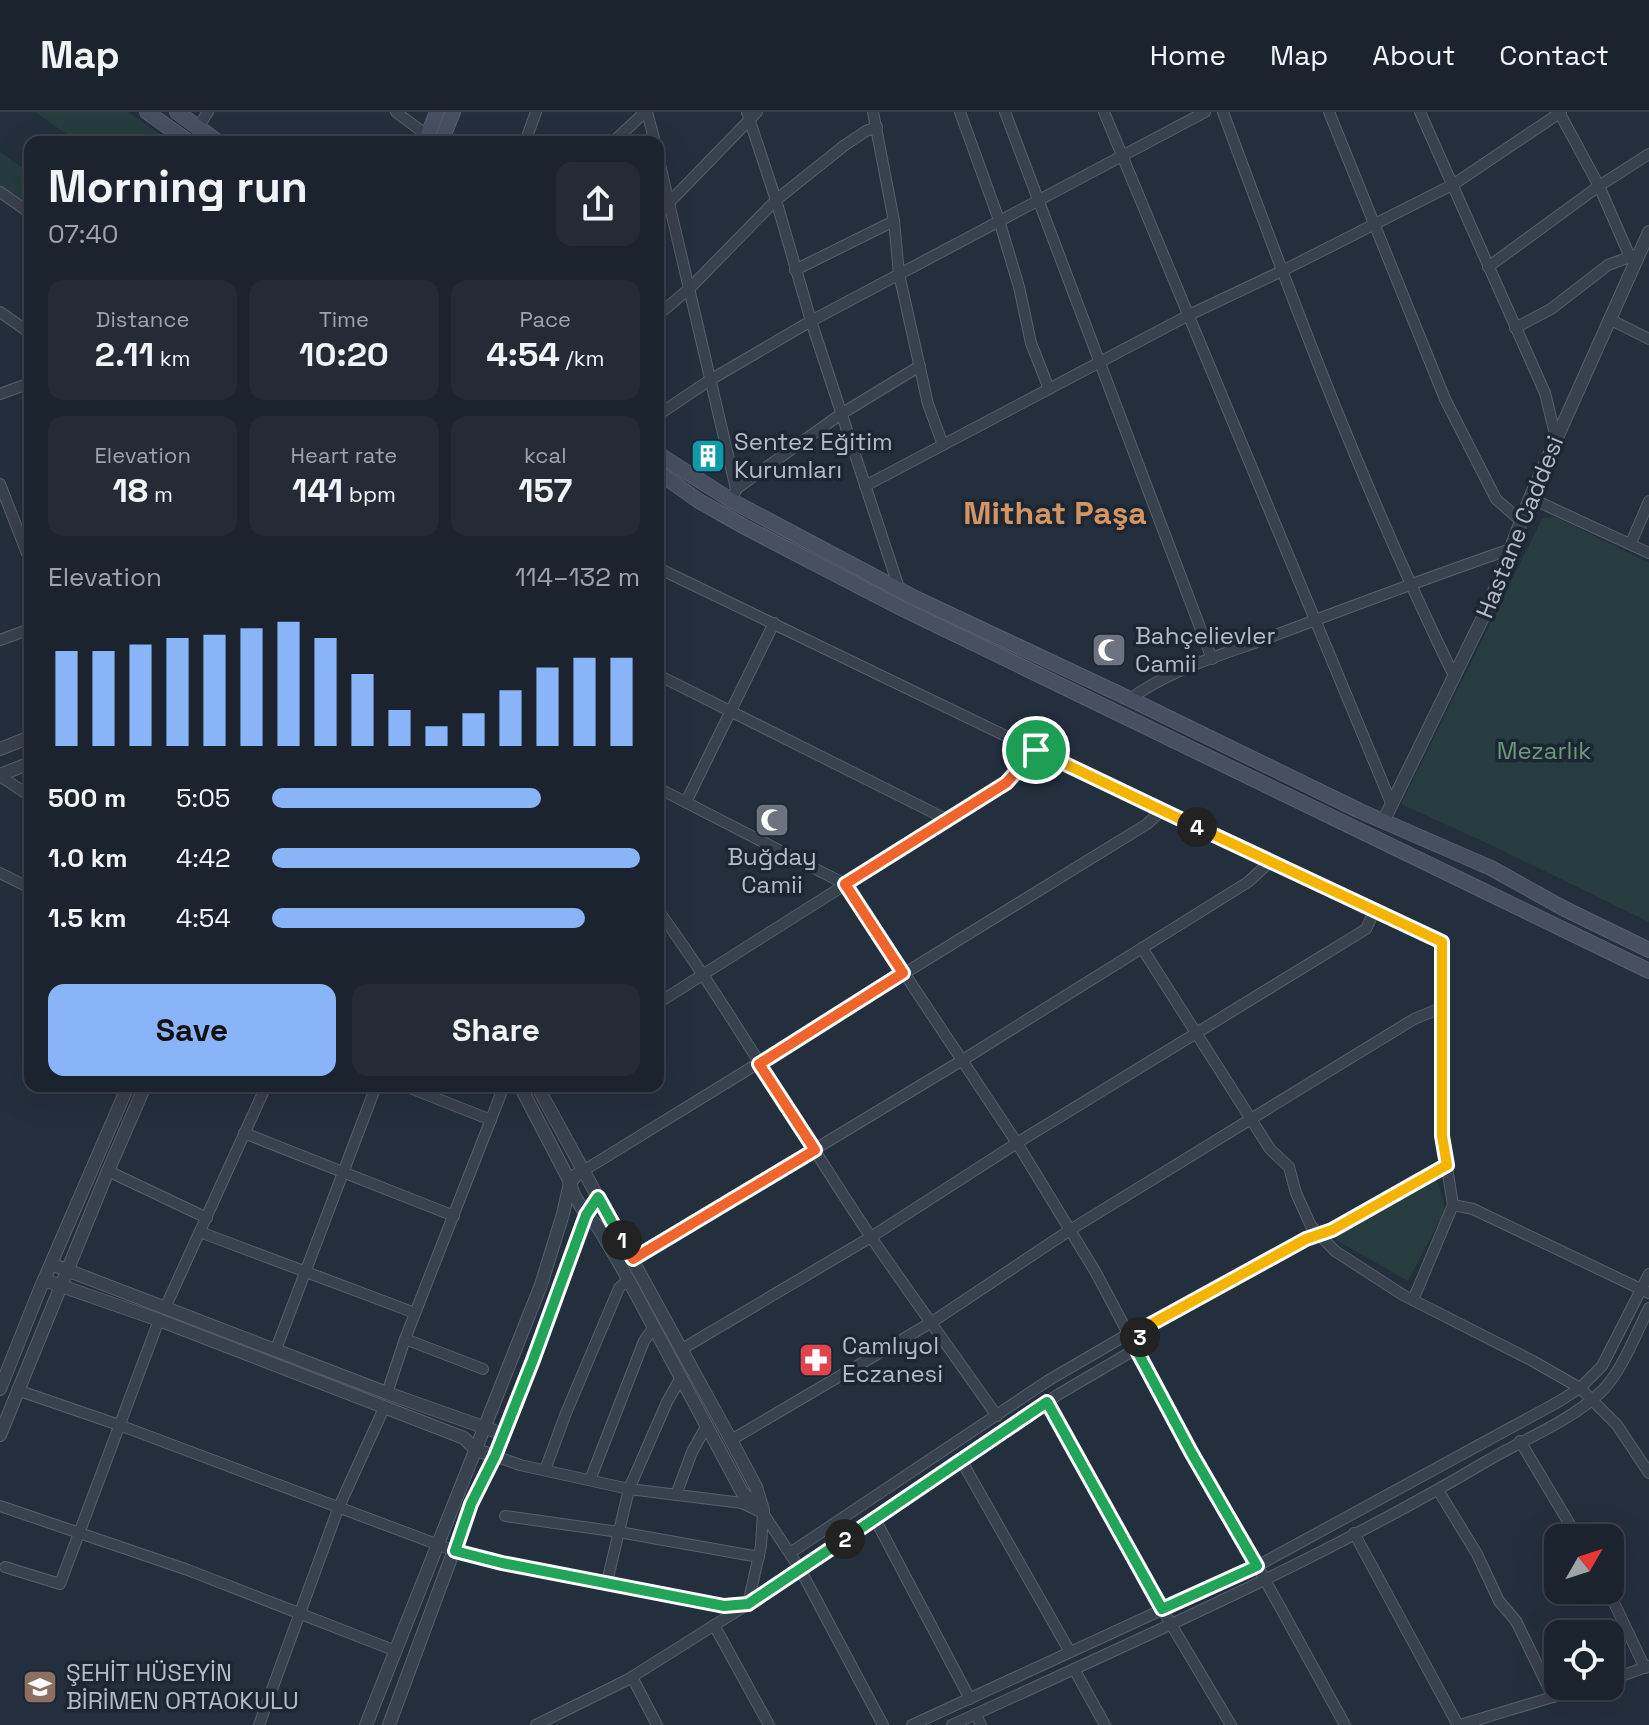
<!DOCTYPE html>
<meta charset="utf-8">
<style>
body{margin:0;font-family:"Space Grotesk",sans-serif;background:#242b36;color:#f1f3f6;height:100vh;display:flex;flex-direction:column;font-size:30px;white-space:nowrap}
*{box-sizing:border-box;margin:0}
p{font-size:26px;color:#a0a4aa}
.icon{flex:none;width:44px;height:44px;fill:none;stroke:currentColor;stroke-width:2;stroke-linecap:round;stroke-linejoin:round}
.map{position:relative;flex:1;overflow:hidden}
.details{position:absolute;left:24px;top:24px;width:640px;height:956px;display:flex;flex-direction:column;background:#1b232e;border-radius:16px;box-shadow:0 8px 32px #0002,0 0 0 2px #39404a}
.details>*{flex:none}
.needle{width:52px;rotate:51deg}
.tools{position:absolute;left:1544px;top:1412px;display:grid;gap:16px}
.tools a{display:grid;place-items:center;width:80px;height:80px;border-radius:16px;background:#1b232e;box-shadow:0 8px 32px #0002,0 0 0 2px #39404a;font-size:40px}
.pin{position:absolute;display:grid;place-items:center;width:68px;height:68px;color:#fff;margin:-34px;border:4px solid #fff;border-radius:50%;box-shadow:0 2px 8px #0007}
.km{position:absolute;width:40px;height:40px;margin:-20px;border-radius:50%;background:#222;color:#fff;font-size:22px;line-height:40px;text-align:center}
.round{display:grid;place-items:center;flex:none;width:84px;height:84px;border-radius:16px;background:#242b36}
.head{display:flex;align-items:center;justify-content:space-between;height:136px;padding:0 24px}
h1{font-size:44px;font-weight:600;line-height:60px}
.figures{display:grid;grid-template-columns:repeat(3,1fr);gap:12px;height:136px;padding:8px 24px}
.figures div{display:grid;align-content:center;border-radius:16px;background:#242b36;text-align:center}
.figures b{font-size:34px;font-weight:600}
.figures small{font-size:22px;font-weight:400}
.figures p{font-size:22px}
.chart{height:224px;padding:16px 24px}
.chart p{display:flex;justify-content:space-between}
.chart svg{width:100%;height:144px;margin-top:8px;stroke:#8ab4f8;stroke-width:6}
.action{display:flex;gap:16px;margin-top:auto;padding:16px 24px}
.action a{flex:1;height:92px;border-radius:16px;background:#8ab4f8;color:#111;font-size:32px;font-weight:600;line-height:92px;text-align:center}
.action a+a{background:#242b36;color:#f1f3f6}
ul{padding:0 24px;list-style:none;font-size:26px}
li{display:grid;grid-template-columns:128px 96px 1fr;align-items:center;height:60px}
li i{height:20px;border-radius:10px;background:#8ab4f8}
header{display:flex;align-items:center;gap:48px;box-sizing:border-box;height:112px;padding:0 40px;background:#1b232e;border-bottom:2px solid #39404a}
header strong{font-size:38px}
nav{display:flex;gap:44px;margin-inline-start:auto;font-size:28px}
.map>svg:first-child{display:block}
.green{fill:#263c3f}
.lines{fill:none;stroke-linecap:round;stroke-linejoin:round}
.minor-casing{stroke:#565f6c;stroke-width:12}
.tertiary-casing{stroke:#565f6c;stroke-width:14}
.secondary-casing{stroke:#565f6c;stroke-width:16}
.minor{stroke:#38414e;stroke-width:10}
.tertiary{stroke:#38414e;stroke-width:12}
.secondary{stroke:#465061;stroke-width:14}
.split-1-casing{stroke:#fff;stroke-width:16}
.split-2-casing{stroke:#fff;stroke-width:16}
.split-3-casing{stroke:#fff;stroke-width:16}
.split-4-casing{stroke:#fff;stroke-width:16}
.split-5-casing{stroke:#fff;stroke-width:16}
.split-1{stroke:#f0652b;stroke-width:10}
.split-2{stroke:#22a559;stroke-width:10}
.split-3{stroke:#22a559;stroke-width:10}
.split-4{stroke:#f5b400;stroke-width:10}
.split-5{stroke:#f5b400;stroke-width:10}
.labels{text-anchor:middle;stroke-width:7;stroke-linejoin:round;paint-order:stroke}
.poi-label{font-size:24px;fill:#b4bcc9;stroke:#1d2633;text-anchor:start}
.street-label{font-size:24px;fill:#b4bcc9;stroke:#1d2633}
.park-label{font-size:24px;fill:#6b9a76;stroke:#1d2633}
.district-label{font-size:32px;font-weight:bold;fill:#d59563;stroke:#1d2633}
</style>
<header>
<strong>Map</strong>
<nav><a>Home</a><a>Map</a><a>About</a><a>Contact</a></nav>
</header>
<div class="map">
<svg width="1649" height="1613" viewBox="0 0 1649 1613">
<rect width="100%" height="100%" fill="#242f3e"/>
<g class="green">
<polygon points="35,0 128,0 171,30 78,30"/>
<polygon points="0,40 30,61 30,101 0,80"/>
<polygon points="1554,404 1649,451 1649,810 1491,733 1401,692 1542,407"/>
<polygon points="1437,1068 1444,1090 1444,1100 1408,1169 1336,1128 1341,1121"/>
</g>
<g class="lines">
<g class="minor-casing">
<g id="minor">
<polyline points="396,0 428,24"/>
<polyline points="647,0 655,30"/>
<polyline points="747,0 776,88 811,209 900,479"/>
<polyline points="873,0 894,109 899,162 928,292 943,333"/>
<polyline points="960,0 999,108 1019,175 1031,231 1049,277"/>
<path d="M1005,0C1074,182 1143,365 1212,547"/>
<polyline points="1104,0 1392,693"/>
<path d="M1223,0C1293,190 1365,382 1454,564"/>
<polyline points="1329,0 1445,287 1496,387 1521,409"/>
<polyline points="1420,0 1545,281 1556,326"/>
<polyline points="1559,0 1599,74 1630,145"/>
<polyline points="198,15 208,0"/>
<polyline points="525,30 536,0"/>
<polyline points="613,30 645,0"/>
<polyline points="658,44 736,377 732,389"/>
<polyline points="0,80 30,101"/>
<polyline points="658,102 757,0"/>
<polyline points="1488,155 1599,74 1649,42"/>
<polyline points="795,158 894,109"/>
<polyline points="0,200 30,221"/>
<polyline points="658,203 690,176 776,88 845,33 866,19 877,15"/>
<polyline points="1609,207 1649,227"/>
<polyline points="1515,216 1551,197 1608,153 1635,143"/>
<polyline points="0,282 30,271"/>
<polyline points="658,303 710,268 811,209 1205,0"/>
<polyline points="0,372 30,449"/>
<polyline points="865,374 1189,203 1282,159 1454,72 1561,0"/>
<polyline points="736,377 841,302 920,254"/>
<polyline points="1530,386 1649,441"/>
<polyline points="1631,431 1649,389"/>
<path d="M658,456L1161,699C1256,739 1347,788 1442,830V1024L1453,1093L1413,1188"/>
<polyline points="0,528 30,517"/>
<polyline points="658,563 946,707"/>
<path d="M1130,587C1169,558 1219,544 1265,527C1345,497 1426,466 1508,438"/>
<polyline points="0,664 30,684"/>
<polyline points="658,676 845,772 1017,1031 1095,1159 1191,1340 1253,1446 1345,1613"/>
<polyline points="686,690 774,511"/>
<polyline points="0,761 30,776"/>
<path d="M658,798C734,903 798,1017 871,1125C912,1185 955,1244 997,1304"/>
<polyline points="1142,836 1270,1037 1289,1055 1296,1081 1311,1114 1335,1139 1403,1183 1531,1248 1580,1276 1617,1313 1649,1361"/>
<polyline points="658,891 1006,671 1036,638"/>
<polyline points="405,974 491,1008"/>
<polyline points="244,1021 454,1104"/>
<polyline points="108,1059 207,1106"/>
<polyline points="583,1059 1147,712 1161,699"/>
<polyline points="1453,1093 1473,1097 1649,1181"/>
<polyline points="200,1120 415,1201"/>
<polyline points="633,1147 961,949 1248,770 1271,749"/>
<polyline points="165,1196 266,974"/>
<polyline points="405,1227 483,1257"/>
<polyline points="276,1237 376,974"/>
<polyline points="682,1237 871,1125 1017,1031 1366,817 1374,800"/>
<polyline points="17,1278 119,1313 455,1439 502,1451 724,1494 748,1492 1059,1282 1136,1237 1144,1216"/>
<polyline points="387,1281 405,1227 504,974"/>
<polyline points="1047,1290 1162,1497 1231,1613"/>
<polyline points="731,1328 932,1210 1070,1118 1414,907 1441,896"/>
<polyline points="1520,1329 1578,1426"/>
<polyline points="495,1344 520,1353 629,1377 742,1391 763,1401 800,1457 883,1613"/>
<polyline points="961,1348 1070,1540"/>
<polyline points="545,1358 566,1301 619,1176 628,1168"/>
<polyline points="590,1368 644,1229 654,1215"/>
<polyline points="1438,1378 1477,1442 1499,1489 1516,1509 1553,1585"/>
<polyline points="676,1383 692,1340 707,1313"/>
<polyline points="0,1394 188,1458 396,1539"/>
<polyline points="505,1404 619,1420 759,1445"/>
<polyline points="875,1407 970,1587"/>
<polyline points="1354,1421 1458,1613"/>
<polyline points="790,1441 1049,1268 1128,1222 1306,1127 1332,1118 1447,1053"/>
<polyline points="5,1455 60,1472 159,1208"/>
<polyline points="607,1470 629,1377 667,1290 681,1265"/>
<polyline points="1608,1478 1645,1556"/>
<polyline points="714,1513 769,1613"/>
<polyline points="1074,1557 1105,1613"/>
<polyline points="632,1565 657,1613"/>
<polyline points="1610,1568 1649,1554"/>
<polyline points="975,1602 981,1613"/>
<polyline points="259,1613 338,1397 384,1296"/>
<polyline points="536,1613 627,1568 748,1492 761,1434 763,1401"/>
<polyline points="912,1613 1257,1454 1558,1290 1580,1276 1602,1254 1649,1162"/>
<path d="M952,1613C1132,1530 1317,1450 1487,1349C1524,1327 1569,1310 1601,1280C1623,1258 1635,1223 1649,1196"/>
<polyline points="1460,1613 1589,1574"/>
</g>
</g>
<g class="tertiary-casing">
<g id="tertiary">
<polyline points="0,637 30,625"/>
<polyline points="0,663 30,651"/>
<polyline points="1384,708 1489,493 1530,386 1649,120"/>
<polyline points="520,974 568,1066 574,1083 586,1103 598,1115 621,1154 742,1380 763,1401"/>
<polyline points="537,974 731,1328 756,1375 763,1398"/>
<polyline points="51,1152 387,1281 503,1322"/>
<polyline points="44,1168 159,1208 464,1326 476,1338 495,1344"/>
<polyline points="0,1277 40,1177 128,974"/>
<polyline points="0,1323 108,1059 145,974"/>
<polyline points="366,1613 541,1173 563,1102 570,1071 576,1063 583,1059"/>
<polyline points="389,1613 471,1392 495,1344 533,1248 586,1103 598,1085"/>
</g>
</g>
<g class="secondary-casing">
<g id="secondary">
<polyline points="147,0 189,30"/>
<polyline points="177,0 218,30"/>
<polyline points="425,30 437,0"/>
<polyline points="441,30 453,0"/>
<polyline points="658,342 732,389 915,486 1130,587 1360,699 1491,756 1563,796 1649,838"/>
<polyline points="658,360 699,389 743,414 897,494 1649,859"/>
</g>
</g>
<use href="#minor" class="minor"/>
<use href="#tertiary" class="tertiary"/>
<use href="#secondary" class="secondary"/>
</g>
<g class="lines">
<g class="split-1-casing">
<polyline id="split-1" points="622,1128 633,1147 815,1038 759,952 903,861 845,772 1006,671 1036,638"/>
</g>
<g class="split-2-casing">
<polyline id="split-2" points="622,1128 598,1085 586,1103 533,1248 495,1344 471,1392 455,1439 502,1451 724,1494 748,1492 845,1427"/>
</g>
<g class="split-3-casing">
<polyline id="split-3" points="845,1427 1047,1290 1162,1497 1257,1454 1191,1340 1136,1237 1140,1225"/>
</g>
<g class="split-4-casing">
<polyline id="split-4" points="1140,1225 1144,1216 1306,1127 1332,1118 1447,1053 1442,1024 1442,830 1197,715"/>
</g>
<g class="split-5-casing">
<polyline id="split-5" points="1036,638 1197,715"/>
</g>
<use href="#split-1" class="split-1"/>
<use href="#split-2" class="split-2"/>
<use href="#split-3" class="split-3"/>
<use href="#split-4" class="split-4"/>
<use href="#split-5" class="split-5"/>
</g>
<defs>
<g id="building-square" transform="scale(1.8)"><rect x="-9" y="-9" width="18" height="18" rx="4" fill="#0f9aa8" stroke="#1d2633"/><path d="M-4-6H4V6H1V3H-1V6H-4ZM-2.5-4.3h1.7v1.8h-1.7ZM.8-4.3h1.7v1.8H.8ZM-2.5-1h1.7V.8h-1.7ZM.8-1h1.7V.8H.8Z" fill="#fff"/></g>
<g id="mosque-square" transform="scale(1.8)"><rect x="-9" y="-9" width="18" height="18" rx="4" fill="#6b7280" stroke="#1d2633"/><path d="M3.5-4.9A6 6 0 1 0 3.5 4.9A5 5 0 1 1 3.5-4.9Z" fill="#fff"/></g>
<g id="pharmacy-square" transform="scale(1.8)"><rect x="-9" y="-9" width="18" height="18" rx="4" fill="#e0444e" stroke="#1d2633"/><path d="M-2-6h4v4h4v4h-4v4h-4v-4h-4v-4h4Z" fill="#fff"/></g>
<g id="school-square" transform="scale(1.8)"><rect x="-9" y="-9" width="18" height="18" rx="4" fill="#8d6e63" stroke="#1d2633"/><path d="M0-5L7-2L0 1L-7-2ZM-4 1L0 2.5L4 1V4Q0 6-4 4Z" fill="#fff"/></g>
</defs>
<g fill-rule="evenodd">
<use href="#building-square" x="708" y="344"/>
<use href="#mosque-square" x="1109" y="538"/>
<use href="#mosque-square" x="772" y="708"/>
<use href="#pharmacy-square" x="816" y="1248"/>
<use href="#school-square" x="40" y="1575"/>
</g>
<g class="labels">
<g class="poi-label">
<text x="734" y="338">Sentez Eğitim<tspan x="734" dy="28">Kurumları</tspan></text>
<text x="1135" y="532">Bahçelievler<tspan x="1135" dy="28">Camii</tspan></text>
<text x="772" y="753" text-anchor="middle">Buğday<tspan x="772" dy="28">Camii</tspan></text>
<text x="842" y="1242">Camlıyol<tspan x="842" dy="28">Eczanesi</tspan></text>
<text x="66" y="1569">ŞEHİT HÜSEYİN<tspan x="66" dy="28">BİRİMEN ORTAOKULU</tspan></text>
</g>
<g class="street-label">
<text transform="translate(1520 415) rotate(-68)" y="8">Hastane Caddesi</text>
</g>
<g class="park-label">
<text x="1544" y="647">Mezarlık</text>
</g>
<g class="district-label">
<text x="1055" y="412">Mithat Paşa</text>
</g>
</g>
</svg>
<div class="tools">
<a><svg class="needle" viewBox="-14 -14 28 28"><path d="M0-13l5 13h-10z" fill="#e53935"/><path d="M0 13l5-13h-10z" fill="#a0a4aa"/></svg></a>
<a><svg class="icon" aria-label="locate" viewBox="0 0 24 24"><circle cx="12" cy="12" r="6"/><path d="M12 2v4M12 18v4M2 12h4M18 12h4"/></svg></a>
</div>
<div class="pin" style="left:1036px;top:638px;background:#1e9e55"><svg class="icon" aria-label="arrive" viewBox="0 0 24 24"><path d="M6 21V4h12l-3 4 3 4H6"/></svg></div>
<b class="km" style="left:622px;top:1128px">1</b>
<b class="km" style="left:845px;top:1427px">2</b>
<b class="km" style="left:1140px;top:1225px">3</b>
<b class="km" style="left:1197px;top:715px">4</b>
<section class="details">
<div class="head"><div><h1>Morning run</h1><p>07:40</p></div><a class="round"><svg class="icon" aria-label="share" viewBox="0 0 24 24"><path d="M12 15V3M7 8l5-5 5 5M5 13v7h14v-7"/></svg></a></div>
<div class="figures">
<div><p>Distance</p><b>2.11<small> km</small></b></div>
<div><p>Time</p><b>10:20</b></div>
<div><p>Pace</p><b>4:54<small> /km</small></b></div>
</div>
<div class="figures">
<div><p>Elevation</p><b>18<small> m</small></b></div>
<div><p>Heart rate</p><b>141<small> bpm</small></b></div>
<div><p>kcal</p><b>157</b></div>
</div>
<div class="chart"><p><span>Elevation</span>114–132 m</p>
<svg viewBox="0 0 160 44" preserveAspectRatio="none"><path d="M5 44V15M15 44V15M25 44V13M35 44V11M45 44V10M55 44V8M65 44V6M75 44V11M85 44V22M95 44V33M105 44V38M115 44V34M125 44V27M135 44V20M145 44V17M155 44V17"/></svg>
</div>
<ul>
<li><b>500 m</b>5:05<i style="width:73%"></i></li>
<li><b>1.0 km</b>4:42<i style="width:100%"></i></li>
<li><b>1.5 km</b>4:54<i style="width:85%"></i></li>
</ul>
<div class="action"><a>Save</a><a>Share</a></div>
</section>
</div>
